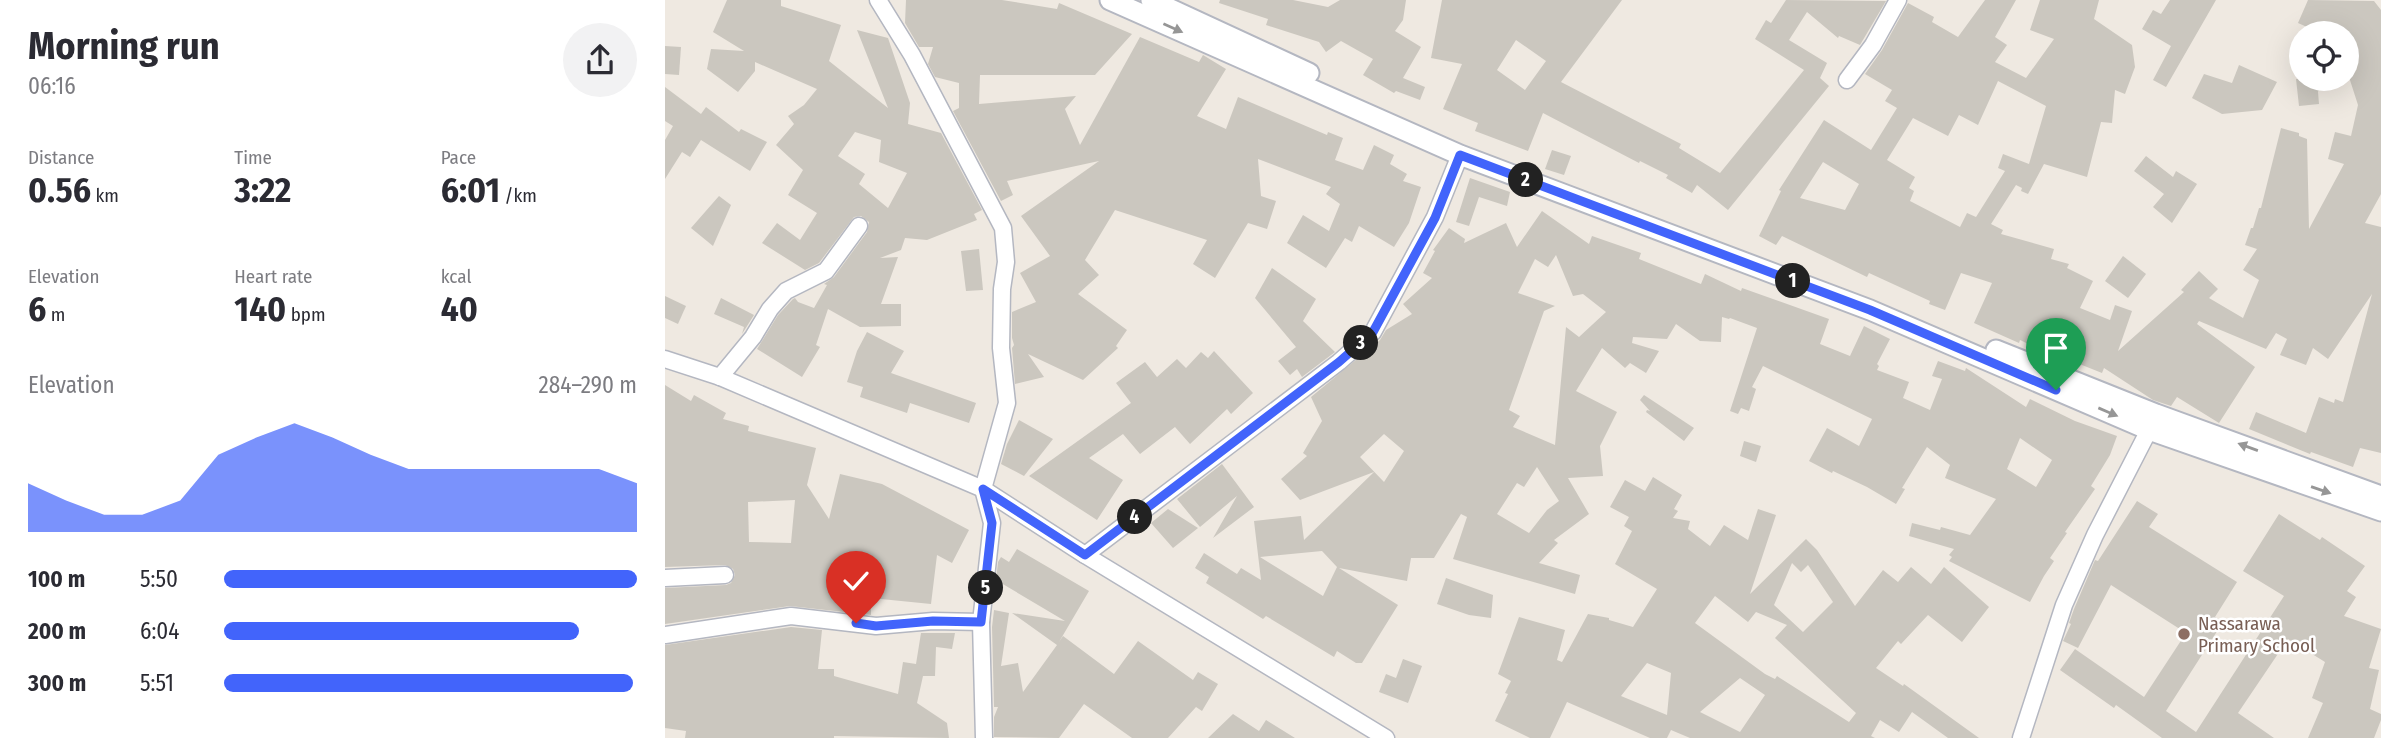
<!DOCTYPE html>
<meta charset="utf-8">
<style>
body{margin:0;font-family:"Fira Sans Condensed",sans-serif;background:#f2f2f3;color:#2b2b33;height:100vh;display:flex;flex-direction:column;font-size:26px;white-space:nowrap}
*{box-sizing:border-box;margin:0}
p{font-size:23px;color:#7c7c81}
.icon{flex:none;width:38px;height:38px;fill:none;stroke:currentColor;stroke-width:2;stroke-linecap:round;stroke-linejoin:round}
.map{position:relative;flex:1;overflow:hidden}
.panel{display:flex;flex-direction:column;background:#fff;width:665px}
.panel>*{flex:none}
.tools{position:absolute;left:1624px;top:21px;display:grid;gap:14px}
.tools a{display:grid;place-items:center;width:70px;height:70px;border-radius:50%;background:#fff;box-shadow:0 7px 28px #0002;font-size:35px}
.pin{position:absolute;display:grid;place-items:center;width:60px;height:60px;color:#fff;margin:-72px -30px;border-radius:50% 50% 50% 0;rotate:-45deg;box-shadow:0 0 7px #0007}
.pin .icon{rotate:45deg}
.km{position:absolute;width:35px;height:35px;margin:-18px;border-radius:50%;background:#222;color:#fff;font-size:19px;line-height:35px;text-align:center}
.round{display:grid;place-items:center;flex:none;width:74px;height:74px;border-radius:37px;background:#f2f2f3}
.summary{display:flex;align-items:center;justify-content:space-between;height:119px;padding:0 28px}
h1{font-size:38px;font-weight:700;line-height:52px}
.metrics{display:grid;grid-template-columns:repeat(3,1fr);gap:10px;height:119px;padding:7px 28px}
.metrics div{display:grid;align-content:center}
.metrics b{font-size:35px;font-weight:700}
.metrics small{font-size:19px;font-weight:400}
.metrics p{font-size:19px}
.chart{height:196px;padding:14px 28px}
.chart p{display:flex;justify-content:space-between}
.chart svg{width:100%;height:126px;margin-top:7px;fill:#4264fb;opacity:.7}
ul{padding:0 28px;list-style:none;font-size:23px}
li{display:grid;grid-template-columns:112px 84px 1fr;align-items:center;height:52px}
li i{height:18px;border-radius:9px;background:#4264fb}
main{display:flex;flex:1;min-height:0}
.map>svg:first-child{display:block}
.building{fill:#cbc7bf;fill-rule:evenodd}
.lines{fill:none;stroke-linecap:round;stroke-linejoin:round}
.minor-casing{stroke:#b4b7c1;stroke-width:19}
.tertiary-casing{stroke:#b4b7c1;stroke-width:23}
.minor{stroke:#fff;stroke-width:16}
.tertiary{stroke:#fff;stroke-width:19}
.oneway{fill:#969696}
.route-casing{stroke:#fff;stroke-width:14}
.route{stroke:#4264fb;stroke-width:9}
.education-dot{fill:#8d6e63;stroke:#fff;stroke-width:2.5}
.labels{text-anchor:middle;stroke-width:5;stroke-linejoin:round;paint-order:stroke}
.education-label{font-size:19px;fill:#785e54;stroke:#fff;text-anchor:start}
</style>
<main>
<section class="panel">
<div class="summary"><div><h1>Morning run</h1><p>06:16</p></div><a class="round"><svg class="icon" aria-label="share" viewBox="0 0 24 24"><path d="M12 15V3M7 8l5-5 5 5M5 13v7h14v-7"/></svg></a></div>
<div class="metrics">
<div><p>Distance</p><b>0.56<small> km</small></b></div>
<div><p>Time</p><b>3:22</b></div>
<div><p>Pace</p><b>6:01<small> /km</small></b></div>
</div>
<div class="metrics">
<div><p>Elevation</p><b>6<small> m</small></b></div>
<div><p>Heart rate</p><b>140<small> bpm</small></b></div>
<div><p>kcal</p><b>40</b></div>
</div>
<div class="chart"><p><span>Elevation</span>284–290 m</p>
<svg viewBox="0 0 160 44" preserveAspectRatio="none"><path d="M0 44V27L10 33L20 38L30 38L40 33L50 17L60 11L70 6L80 11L90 17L100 22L110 22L120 22L130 22L140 22L150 22L160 27V44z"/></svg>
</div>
<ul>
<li><b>100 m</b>5:50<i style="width:100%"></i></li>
<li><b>200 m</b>6:04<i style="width:86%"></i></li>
<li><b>300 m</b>5:51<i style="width:99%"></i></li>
</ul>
</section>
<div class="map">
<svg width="1716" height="738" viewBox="0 0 1716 738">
<rect width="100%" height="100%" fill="#efe9e1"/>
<g class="building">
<path d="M62,0H116V6L176,25L164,61L223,108L192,30L223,38L245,103L243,124L276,133L317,210L309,214L312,220L262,240L240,238L236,250L215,258L233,257L216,304H236V326L195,327L163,309L151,345L155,347L137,377L92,349L113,315L128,299L130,298L133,302L149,308L162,285L159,284L169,277L202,232L204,222L196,216L189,217L154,263L140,270L97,243L112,223L135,240L152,213L123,195L138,170L111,145L129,124L123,116L139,105L152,89L90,62V71L73,92L42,69L46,49L79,51L48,32ZM190,132L216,140L214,162L242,173L223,208L194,184L200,174L173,156Z"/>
<polygon points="241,0 337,0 392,9 394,3 467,34 430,75 315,75 314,104 411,96 400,109 415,145 475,37 534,62 538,55 561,69 532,116 561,129 573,97 662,135 663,132 678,138 670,160 698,170 709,145 729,155 725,164 742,174 738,181 756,187 744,223 729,247 694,226 687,242 680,238 661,268 622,243 638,215 664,231 675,204 661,194 666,187 593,159 596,196 611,201 602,229 583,223 550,278 528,264 542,240 450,210 420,260 434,275 413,294 462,330 451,346 453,348 418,380 363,354 379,377 350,384 347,348 349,345 347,338 347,312 371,302 355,273 385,256 356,216 434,161 342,181 348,195 336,201 288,111 294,108 294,83 270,77 263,64 268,47 254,47 240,23"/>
<polygon points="555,0 628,0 663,7 675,0 741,0 738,20 730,31 756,47 738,78 760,87 755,100 731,91 729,93 698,75 708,59 676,41 661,52 654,42 601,25 603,19 554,3"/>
<path d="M777,0H957L896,82L1016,144L1014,148L1055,173L1139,70L1090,39L1101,20L1106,23L1121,0L1221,1L1195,45L1174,36L1173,38L1142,12L1124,40L1162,63L1155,78L1164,86L1063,210L1032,185L1027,193L1001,178L1003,175L975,161L974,163L878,113L863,151L810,131L813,123L778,109L797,64L766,58ZM851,40L881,61L860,90L832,70Z"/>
<path d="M1320,0H1351L1330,37L1342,45L1330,62L1361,78L1389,39L1365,30L1375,0H1434L1429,19L1467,45L1470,67L1460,94L1450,90L1447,123L1436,122L1422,177L1379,164L1363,194L1356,191L1357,188L1351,185L1326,224L1338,230L1336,234L1389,249L1386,259L1404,264L1402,268L1428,281L1415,308L1445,320L1450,305L1467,311L1453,351L1519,292L1516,290L1534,271L1553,289L1544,298L1578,318L1594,280L1578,270L1592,249L1580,245L1586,228H1588L1594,208H1596L1616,128L1634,133V136L1642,139L1644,229L1679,164L1663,159L1670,132L1686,136L1693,105L1684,77H1682V33L1656,22L1651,31L1633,23L1643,0L1709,1L1716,10V194L1700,223L1716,227V453L1695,448L1688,467L1646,452L1645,454L1584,429L1591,412L1641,433L1654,397L1669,403L1670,399L1678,402L1707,294L1663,359L1648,348L1641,365L1615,355L1622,339L1611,333L1601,349L1534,321L1532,324L1590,367L1554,423L1512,397L1506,406L1488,400L1439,368L1437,373L1407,361L1406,364L1385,357L1386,355L1355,340L1354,343L1309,323L1327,283L1296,273L1280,310L1264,304L1265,301L1204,273L1202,277L1117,236L1111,245L1094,236L1116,191L1114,190L1159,120L1206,150L1232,108L1220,101L1227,90L1200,74L1217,50L1243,3L1269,17L1267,22L1293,37ZM1333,81L1381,106L1364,164L1338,154L1333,168L1340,171L1311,217L1302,213L1295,227L1245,201L1249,191L1244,188L1250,177L1222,160L1248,118L1283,136L1294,115L1313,125ZM1158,162L1194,184L1180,210L1135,198Z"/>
<polygon points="1505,0 1551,0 1501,87 1488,80 1506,46 1477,29 1488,10 1496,14"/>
<polygon points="0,46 16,47 14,75 0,74"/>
<polygon points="1574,65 1612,82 1597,110 1557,114 1527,98 1539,74 1567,83"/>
<polygon points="1631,79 1657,79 1653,92 1654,104 1634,106"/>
<polygon points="0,87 36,114 41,107 74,132 76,129 102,142 85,171 36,140 25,157 17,152 0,179 0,140 8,126 0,121"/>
<polygon points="887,150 906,156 899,175 880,169"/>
<polygon points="1481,156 1508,177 1511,171 1532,184 1507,223 1488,207 1499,194 1469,171"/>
<polygon points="805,178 845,192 842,206 814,197 804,226 791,222"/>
<polygon points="54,196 66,205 48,246 26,228"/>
<path d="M877,211L924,244L927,236L976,253L974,259L1036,284L1040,274L1076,291L1077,288L1164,319L1155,344L1185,356L1199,326L1225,339L1212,364L1214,366L1212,370L1244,382L1238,398L1265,410L1277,379L1267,376L1273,361L1300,371L1301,368L1361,407L1365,399L1410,421L1452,436L1445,455L1426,486L1430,489L1400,532L1402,533L1385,558L1389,561L1379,576L1365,602L1284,561L1287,557L1284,555L1289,549L1244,536L1247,523L1275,530L1276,527L1305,535L1331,499L1280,478L1285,465L1262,447L1237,488L1240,489L1231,504L1202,487L1168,471L1167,473L1144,461L1162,428L1194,446L1207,419L1098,366L1087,387L1091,389L1084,411L1076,408L1073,414L1065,411L1092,328L1065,318L1064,319L1057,317L1056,342L1035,341L1011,324L1002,339L968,337L967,343L994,351L981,373L965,363L960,368L937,348L911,391L952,412L935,446L938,476L903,478L924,514L889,540L893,543L874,563L915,575L910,594L788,559L802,517L796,514L769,558H746L742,581L674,568L733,605L697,663H691L672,651L669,657L601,616L598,619L541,583L544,577L530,568L539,553L572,574L576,568L596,580L589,521L636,516L639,540L709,472L635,500L616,479L642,456L638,453L657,421L646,397L715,340L721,330L747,314L738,304L767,278L758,273L770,251L768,250L784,228L800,239L799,243L841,223L852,247ZM891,255L908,296L918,294L941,312L914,337L901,327L890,445L848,427L855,416L844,410L879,311L890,306L853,293L870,259L883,267ZM719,434L739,451L719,482L695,457ZM1355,438L1387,460L1371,487L1342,469ZM872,467L894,501L882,510L864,533L832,514L852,483L859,487ZM657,551L672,567L658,596L595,557Z"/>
<polygon points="314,249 318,290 301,291 296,251"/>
<polygon points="1458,256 1481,274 1463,298 1440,281"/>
<polygon points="607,268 651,299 638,321 670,352 637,377 632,369 625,375 613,361 631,347 590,298"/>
<polygon points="0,296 21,306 13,324 0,318"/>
<polygon points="56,298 89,315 77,334 79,327 49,314"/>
<polygon points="202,332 239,351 226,373 311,403 304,423 245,403 242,413 195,397 198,387 182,382 192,351"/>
<polygon points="549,351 588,393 566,414 562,409 525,444 510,427 475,454 458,434 424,458 458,480 432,520 364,476 466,403 451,383 480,362 492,377 512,359 521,368 536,352 543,358"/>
<path d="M0,385L26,401L29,395L61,413L58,419L84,426L83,431L151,448L142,485L164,519L175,474L217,484L304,530L287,563L272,555L266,604L206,598V615L125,606L0,624V588L61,585L66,583L70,575L68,569L60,565L0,567ZM130,500L126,543L84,542L83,502Z"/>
<polygon points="979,395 1029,428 1019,441 981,412 982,410 985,411 975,400"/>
<polygon points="354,420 388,439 359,476 336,464 342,444"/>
<polygon points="1079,441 1096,446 1091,462 1075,456"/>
<polygon points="557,464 589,507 548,538 572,496 535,527 512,499"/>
<path d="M988,477L1017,495L1009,509L1013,511L1008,518L1025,521L1023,529L1045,546L1059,525L1083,540L1093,509L1111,515L1085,594L1141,539L1152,550L1190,606L1218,570L1233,582L1246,567L1266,584L1279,567L1324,607L1297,642L1263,615L1236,644L1233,641L1211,668L1238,686L1239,684L1314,738H1283L1247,712L1234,732L1215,720L1206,736L1210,738H1025L1006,730L1002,738H985L902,702L885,738H865L830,721L843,694L840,693L846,681L833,674L854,617L900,630L892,660L897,662L923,614L944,618V620L968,627L992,589L950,564L967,531L959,526L964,517L945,507L960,480L980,491ZM1127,563L1136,572L1143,565L1168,602L1138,632L1109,605ZM1050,596L1083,622L1091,612L1122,625L1110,638L1191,713L1184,722L1112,676L1110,679L1100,674L1030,623ZM982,663L1006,673L1002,715L956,696ZM1075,678L1100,695L1075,732L1035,712Z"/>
<polygon points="1472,501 1493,514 1484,527 1572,582 1550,617 1558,622 1501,711 1531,732 1619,596 1578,571 1614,514 1655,540 1657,537 1700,566 1682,591 1691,597 1679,616 1716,629 1704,668 1714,670 1705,709 1716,714 1716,720 1709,738 1643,738 1658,703 1647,698 1660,662 1623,639 1573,713 1609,738 1497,738 1451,705 1449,708 1395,670 1410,649 1479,697 1521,633 1446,585 1413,648 1398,641 1406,624 1404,623 1409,609 1430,560 1433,561"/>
<polygon points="503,509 533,528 508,548 486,523"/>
<polygon points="352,549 424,591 394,642 398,636 449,674 473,641 528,680 533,672 553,684 537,711 531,707 503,738 467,738 419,704 394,738 329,737 329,717 333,707 329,707 327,627 329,610 344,613 336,666 353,663 358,692 392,645 347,613 400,621 331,580 333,562 336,557 344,562"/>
<polygon points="781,578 828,595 826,618 804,615 772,604"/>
<polygon points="126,627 157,630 153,669 169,669 169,676 233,694 238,662 251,664 256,633 290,633 287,649 271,647 270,676 258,676 252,703 282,723 284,738 169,736 169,738 20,738 21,731 0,728 0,645"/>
<polygon points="738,659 757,666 743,703 714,692 721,674 731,678"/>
<polygon points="568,714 594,731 601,720 630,738 543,738"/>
</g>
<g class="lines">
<g class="minor-casing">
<g id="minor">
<polyline points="213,0 247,55 338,228 341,262 337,289 336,348 342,403 318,489 327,523 316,622 319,738"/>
<polyline points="1182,80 1208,45 1233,0"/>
<polyline points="0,359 55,377 318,489 420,555 721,738"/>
<polyline points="55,377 88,337 105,309 121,291 161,271 194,226"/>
<polyline points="420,555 674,362 708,332 770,217 795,155"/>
<polyline points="0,578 60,575"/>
<polyline points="0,635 126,616 211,626 268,621 316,622"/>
<polyline points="1356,738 1399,605 1430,535 1484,430"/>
</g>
</g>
<g class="tertiary-casing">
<g id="tertiary">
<polyline points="445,0 795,155 1205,310 1484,430 1716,511"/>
<polyline points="486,0 644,73"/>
<polyline points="1331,350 1491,414 1716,496"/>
</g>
</g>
<use href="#minor" class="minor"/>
<use href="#tertiary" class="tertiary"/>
</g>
<defs><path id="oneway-solid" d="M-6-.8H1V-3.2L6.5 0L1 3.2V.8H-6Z" transform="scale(1.75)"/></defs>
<g class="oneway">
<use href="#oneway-solid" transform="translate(508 28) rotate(24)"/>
<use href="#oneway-solid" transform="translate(1443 412) rotate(23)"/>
<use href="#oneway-solid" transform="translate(1583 447) rotate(-160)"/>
<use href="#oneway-solid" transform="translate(1656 490) rotate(19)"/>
</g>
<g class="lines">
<g class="route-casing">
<polyline id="route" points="191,623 211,626 268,621 316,622 327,523 318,489 420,555 674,362 708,332 770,218 795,155 1205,310 1391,390"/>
</g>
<use href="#route" class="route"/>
</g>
<circle class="education-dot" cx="1519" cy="634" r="7"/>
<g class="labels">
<g class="education-label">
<text x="1533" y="630">Nassarawa<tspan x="1533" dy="22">Primary School</tspan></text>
</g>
</g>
</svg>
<div class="tools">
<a><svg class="icon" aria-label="locate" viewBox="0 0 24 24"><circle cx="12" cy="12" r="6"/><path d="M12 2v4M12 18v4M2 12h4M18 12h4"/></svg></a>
</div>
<div class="pin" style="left:1391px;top:390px;background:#1e9e55"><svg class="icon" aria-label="arrive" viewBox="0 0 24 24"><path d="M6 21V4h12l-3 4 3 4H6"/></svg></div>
<div class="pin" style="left:191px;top:623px;background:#d93025"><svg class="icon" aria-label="check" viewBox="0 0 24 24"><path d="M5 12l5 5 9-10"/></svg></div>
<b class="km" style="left:1128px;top:281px">1</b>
<b class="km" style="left:861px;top:180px">2</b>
<b class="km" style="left:696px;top:343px">3</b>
<b class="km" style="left:470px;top:517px">4</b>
<b class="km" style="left:321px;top:588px">5</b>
</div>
</main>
